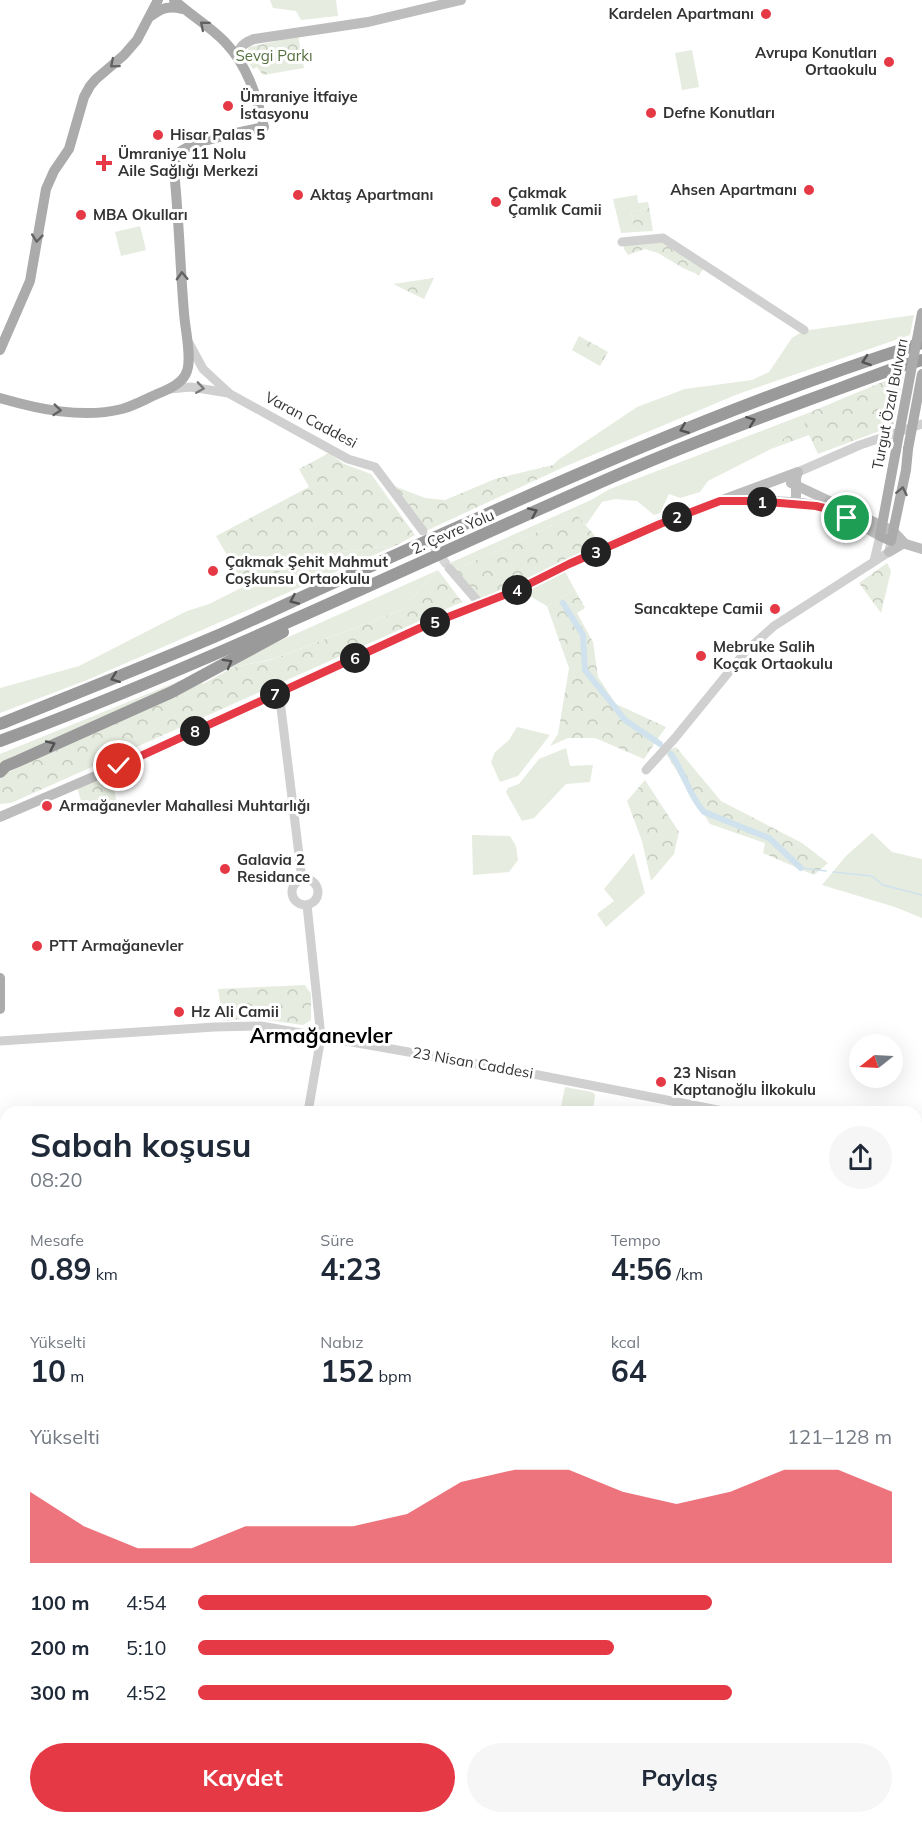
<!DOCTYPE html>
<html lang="tr">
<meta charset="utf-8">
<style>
body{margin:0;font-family:Mulish,sans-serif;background:#f6f6f7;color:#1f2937;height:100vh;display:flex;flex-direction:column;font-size:22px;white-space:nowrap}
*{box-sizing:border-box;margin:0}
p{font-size:20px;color:#747a83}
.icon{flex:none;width:33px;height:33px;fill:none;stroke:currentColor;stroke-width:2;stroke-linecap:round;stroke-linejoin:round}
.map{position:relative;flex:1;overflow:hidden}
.details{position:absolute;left:0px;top:1106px;width:922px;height:718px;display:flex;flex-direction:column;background:#fff;border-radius:18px 18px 0 0;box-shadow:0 6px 24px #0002}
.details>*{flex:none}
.needle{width:39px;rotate:252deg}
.tools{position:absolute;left:849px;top:1034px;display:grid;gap:12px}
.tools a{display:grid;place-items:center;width:54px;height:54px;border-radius:50%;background:#fff;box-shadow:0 6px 24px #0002;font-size:30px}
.pin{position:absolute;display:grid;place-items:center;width:51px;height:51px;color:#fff;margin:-26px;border:3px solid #fff;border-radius:50%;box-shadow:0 2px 6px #0007}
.km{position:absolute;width:30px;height:30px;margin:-15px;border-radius:50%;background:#222;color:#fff;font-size:16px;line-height:30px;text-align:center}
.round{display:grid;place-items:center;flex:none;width:63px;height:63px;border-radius:32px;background:#f6f6f7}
.headline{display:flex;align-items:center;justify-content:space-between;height:102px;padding:0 30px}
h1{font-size:33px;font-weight:700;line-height:45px}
.metrics{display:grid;grid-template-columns:repeat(3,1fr);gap:9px;height:102px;padding:6px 30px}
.metrics div{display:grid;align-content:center}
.metrics b{font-size:30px;font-weight:700}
.metrics small{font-size:16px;font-weight:400}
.metrics p{font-size:16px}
.chart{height:168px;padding:12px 30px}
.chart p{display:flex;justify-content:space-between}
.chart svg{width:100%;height:108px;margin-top:6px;fill:#e63946;opacity:.7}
.button{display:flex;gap:12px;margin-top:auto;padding:12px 30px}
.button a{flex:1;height:69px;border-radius:36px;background:#e63946;color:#fff;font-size:24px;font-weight:700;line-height:69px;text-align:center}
.button a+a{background:#f6f6f7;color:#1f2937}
ul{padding:0 30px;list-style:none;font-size:20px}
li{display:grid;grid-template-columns:96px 72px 1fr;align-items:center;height:45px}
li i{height:15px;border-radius:8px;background:#e63946}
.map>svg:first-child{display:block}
.green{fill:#e6ecdf}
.forest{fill:url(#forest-crowns)}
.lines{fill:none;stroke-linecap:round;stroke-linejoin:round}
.stream{stroke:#cfe2ee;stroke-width:1.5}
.canal{stroke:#cfe2ee;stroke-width:6}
.tertiary-tunnel{stroke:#d6d6d6;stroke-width:9;stroke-dasharray:9 4.5;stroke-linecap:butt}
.tertiary{stroke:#d0d0d0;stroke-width:9}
.secondary{stroke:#bdbdbd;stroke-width:10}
.primary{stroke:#ababab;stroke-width:10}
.motorway{stroke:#9a9a9a;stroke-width:12}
.primary-bridge{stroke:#ababab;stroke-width:10}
.oneway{stroke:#636363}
.oneway2{stroke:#525252}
.oneway3{stroke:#7a7a7a}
.route-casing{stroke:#fff;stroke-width:12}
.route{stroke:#e63946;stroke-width:8}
.poi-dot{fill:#e63946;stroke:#fff;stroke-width:2}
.labels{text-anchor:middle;stroke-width:6;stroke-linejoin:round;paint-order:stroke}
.poi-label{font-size:15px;font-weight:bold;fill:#333;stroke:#fff;text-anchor:start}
.park-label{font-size:15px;fill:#56703f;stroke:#fff}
.street-label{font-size:15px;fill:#333;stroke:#fff}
.district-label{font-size:21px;font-weight:bold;fill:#000;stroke:#fff}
</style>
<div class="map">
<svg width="922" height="1823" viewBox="0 0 922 1823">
<defs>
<pattern id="forest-crowns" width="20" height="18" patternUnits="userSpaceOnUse" patternTransform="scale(1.5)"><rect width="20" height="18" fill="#e6ecdf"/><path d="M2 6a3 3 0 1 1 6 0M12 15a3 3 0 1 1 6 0" fill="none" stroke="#c6cbc0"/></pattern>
</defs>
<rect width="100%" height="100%" fill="#fff"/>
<g class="green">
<polygon points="270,0 336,0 338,16 301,20 296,11 273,8"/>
<polygon points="692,50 699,87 682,90 675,53"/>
<polygon points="637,195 638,203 648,202 649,207 631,212 635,232 621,233 613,199"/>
<polygon points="140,226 146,250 121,256 115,232"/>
<polygon points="914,315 910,335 738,394 564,467 558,460 637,407 685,389 752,380 769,372 792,338 803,331"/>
<polygon points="808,413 811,420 788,435 771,449 708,481 700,492 680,498 669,494 660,513 654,515 637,501 615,499 602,502 586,525 576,514 455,570 450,563 591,500 610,489"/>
<polygon points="397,545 87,680 0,713 0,688 79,666 167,621 187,611 209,604 257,580 334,553"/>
<polygon points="438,570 401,610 273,659 229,668 273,644"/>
<polygon points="564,570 575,590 547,606 521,591"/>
<polygon points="204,671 174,686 17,755 0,764 0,754"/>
<polygon points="517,727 550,735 518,776 500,782 491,762 495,752 509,740"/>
<polygon points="566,748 570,766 593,765 590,782 566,784 534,818 522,821 506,792 508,788 519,784 539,759"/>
<polygon points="872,833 892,852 922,859 922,918 895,907 822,885 846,856"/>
<polygon points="472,835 510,836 516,846 518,860 509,872 473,875"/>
<polygon points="634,853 645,893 606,927 597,914 614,901 604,889"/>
<polygon points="565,1087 592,1092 595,1095 593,1111 560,1111"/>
</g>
<g class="forest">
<path d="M298,36L304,68L263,75L257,67L253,69C247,62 246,55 249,47Z"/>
<polygon points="649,207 653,231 635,232 631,212"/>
<polygon points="663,242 704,268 699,275 683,268 658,253 645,249 628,255 624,249 624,244"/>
<polygon points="434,278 424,299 393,284"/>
<polygon points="579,336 608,352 600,366 572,350"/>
<polygon points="904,373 893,426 818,454 809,435 771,449 788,435 810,420 808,413"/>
<polygon points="329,453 344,464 371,474 415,535 397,545 333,553 257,580 245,586 216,536 309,487 299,469"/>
<polygon points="558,460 564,467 428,530 419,526 394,486 425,498 445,500 495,479 553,465"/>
<polygon points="576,514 602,544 483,602 455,570"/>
<polygon points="887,563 891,571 881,613 859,583"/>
<polygon points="438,570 462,602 11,803 0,804 0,779 5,774 78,737 202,683 203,684 230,669 229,668 271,660 401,610"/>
<polygon points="575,590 585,608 577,613 593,642 598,677 616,704 666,727 644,759 595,738 568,738 550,746 558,734 569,668 547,606"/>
<polygon points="676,747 721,801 802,843 828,863 814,875 763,853 765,843 710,824 665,752"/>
<polygon points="111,771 118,811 85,814 76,784"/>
<polygon points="645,780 679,832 674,854 651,881 642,841 627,801"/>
<polygon points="305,985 311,994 311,1020 303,1025 252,1018 223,1021 218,989"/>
<polygon points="917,1447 922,1449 922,1477 920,1478 922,1482 922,1517 917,1521"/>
</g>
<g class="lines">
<g class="stream">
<polyline points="801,868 826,871"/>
<polyline points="833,872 872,876 883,885 922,895"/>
</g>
<g class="canal">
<polyline points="563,603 583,635 585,670 625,720 660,744"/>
<path d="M671,754C684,772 689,796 704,812L769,838L801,868"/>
</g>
<polyline class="tertiary-tunnel" points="426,536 449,568"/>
<g class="tertiary">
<polyline points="622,242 663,238 804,330"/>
<polyline points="189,343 203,369 230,394 348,459 375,467 423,531"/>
<polyline points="170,389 191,387 228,393"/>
<polyline points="798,472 860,445 922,424"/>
<polyline points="874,561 880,536"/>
<polyline points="449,568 481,605"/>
<polyline points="279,692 302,879"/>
<polyline points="646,770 675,738 746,651 774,626 889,552 890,546"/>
<circle cx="305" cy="892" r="13"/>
<polyline points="307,905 321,1037 308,1112"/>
<polyline points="0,1041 215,1027 261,1026 528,1073 728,1112"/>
<polyline points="916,1151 922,1153"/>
<polyline points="0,1759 6,1758"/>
<polyline points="916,1786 922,1785"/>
<polyline points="255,1818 297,1823"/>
<polyline points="774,1818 777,1818"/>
<polyline points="192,1823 217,1818"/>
<polyline points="689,1823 690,1818"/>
</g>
<g class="secondary">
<path d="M242,63C235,50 241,44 254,39L368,22L461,0"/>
<polyline points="791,483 893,531 904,543"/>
<path d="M726,501C756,501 801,499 830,509C847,516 864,527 880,536"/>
<polyline points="899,542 922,549"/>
<polyline points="889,552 904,543"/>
<polyline points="0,817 119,766 420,628 517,590 612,544 660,523 798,472 796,478 796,499 792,504"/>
</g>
<g class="primary">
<path d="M151,16C163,7 169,6 183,9"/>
<polyline points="0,350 30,281 46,189 54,171 69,149 84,97 90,86 96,79 124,55 137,40 158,0"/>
<path d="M0,398C38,409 82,419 122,409C133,406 144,400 155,395C167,390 183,384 187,371C192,357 185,329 184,313C180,265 179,218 174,171C175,165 175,159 179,153C189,141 246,131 264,127C257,96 247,65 225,42C210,26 190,15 174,0"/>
<polyline points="896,450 880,536 891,541 906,470 908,449"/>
<polyline points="0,978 0,1009"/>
<polyline points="0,1255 6,1255"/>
<polyline points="916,1430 922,1432"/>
<polyline points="916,1440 922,1442"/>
<polyline points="0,1487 6,1594"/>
<polyline points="42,1818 45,1823"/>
</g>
<g class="motorway">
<path d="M0,724C72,695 143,667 214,637C263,616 311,592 360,571C544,488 729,404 922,343"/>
<path d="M0,741C213,662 416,562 624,472C714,433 806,401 898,367L922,360"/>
<polyline points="0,772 6,766 18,761 172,692 283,632"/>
</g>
<g class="primary-bridge">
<polyline points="908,449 922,374"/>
<polyline points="896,450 922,313"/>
</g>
</g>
<defs><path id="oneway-chevron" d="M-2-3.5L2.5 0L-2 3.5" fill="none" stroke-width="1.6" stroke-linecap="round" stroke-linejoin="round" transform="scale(1.5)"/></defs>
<g class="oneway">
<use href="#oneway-chevron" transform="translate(204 25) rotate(-140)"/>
<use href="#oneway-chevron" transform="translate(114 64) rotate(140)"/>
<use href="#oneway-chevron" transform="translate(37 238) rotate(96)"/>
<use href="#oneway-chevron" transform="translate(182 276) rotate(-92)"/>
<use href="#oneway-chevron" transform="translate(57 410) rotate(6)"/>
<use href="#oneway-chevron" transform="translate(902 491) rotate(-78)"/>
</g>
<g class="oneway2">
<use href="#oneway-chevron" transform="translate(866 361) rotate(161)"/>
<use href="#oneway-chevron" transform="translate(751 421) rotate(-20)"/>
<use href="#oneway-chevron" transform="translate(684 429) rotate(158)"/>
<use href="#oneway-chevron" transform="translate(533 512) rotate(-24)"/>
<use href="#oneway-chevron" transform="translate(294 600) rotate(156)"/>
<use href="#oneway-chevron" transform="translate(228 663) rotate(-29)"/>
<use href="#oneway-chevron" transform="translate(115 678) rotate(159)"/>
<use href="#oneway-chevron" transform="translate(51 745) rotate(-25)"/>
</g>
<use class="oneway3" href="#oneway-chevron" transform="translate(200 388) rotate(8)"/>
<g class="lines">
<g class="route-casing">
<polyline id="route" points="119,766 420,628 517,590 569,564 660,524 720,501 757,501 816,506 832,510 847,518"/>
</g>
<use href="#route" class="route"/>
</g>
<g class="poi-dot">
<circle cx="766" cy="14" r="6"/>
<circle cx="889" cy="62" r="6"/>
<circle cx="228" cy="106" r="6"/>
<circle cx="651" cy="113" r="6"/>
<circle cx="158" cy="135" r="6"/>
<path d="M101 154h6v6h6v6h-6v6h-6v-6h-6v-6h6z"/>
<circle cx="809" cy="190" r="6"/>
<circle cx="298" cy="195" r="6"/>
<circle cx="496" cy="202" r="6"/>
<circle cx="81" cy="215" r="6"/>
<circle cx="213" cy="571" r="6"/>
<circle cx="775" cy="609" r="6"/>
<circle cx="701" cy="656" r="6"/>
<circle cx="47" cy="806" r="6"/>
<circle cx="225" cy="869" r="6"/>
<circle cx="37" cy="946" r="6"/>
<circle cx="179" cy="1012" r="6"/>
<circle cx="661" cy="1082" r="6"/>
</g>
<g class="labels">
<g class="poi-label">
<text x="754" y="19" text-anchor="end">Kardelen Apartmanı</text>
<text x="877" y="58" text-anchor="end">Avrupa Konutları<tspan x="877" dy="17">Ortaokulu</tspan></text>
<text x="240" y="102">Ümraniye İtfaiye<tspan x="240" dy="17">İstasyonu</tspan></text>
<text x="663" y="118">Defne Konutları</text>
<text x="170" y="140">Hisar Palas 5</text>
<text x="118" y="159">Ümraniye 11 Nolu<tspan x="118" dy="17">Aile Sağlığı Merkezi</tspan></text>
<text x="797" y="195" text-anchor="end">Ahsen Apartmanı</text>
<text x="508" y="198">Çakmak<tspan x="508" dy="17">Çamlık Camii</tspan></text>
<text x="310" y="200">Aktaş Apartmanı</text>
<text x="93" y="220">MBA Okulları</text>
<text x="225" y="567">Çakmak Şehit Mahmut<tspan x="225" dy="17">Coşkunsu Ortaokulu</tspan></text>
<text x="763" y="614" text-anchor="end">Sancaktepe Camii</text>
<text x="713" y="652">Mebruke Salih<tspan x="713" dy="17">Koçak Ortaokulu</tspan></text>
<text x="59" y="811">Armağanevler Mahallesi Muhtarlığı</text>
<text x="237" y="865">Galavia 2<tspan x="237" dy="17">Residance</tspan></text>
<text x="49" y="951">PTT Armağanevler</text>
<text x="191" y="1017">Hz Ali Camii</text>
<text x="673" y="1078">23 Nisan<tspan x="673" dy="17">Kaptanoğlu İlkokulu</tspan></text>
</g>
<g class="park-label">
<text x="274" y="61">Sevgi Parkı</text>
</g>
<g class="street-label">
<text transform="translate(890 404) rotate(-79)" y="5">Turgut Özal Bulvarı</text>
<text transform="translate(311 420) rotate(28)" y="5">Varan Caddesi</text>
<text transform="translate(453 532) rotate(-24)" y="5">2. Çevre Yolu</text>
<text transform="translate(473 1063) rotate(10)" y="5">23 Nisan Caddesi</text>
</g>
<g class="district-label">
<text x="321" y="1043">Armağanevler</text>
</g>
</g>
</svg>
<div class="tools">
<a><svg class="needle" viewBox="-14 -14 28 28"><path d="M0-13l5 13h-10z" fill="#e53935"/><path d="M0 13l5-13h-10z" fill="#747a83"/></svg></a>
</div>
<div class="pin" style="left:847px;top:518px;background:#1e9e55"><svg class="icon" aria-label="arrive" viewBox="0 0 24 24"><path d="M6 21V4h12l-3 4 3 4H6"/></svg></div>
<div class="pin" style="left:119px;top:766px;background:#d93025"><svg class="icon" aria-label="check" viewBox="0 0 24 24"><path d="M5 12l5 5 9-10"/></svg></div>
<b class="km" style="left:762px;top:502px">1</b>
<b class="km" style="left:677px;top:517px">2</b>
<b class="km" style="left:596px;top:552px">3</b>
<b class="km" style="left:517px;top:590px">4</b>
<b class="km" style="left:435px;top:622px">5</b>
<b class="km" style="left:355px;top:658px">6</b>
<b class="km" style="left:275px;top:694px">7</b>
<b class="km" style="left:195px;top:731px">8</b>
<section class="details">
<div class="headline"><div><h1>Sabah koşusu</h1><p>08:20</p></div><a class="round"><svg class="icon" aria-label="share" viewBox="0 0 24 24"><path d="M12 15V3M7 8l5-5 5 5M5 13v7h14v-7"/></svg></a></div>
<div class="metrics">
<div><p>Mesafe</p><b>0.89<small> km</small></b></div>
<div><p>Süre</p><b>4:23</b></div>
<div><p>Tempo</p><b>4:56<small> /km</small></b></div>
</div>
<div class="metrics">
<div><p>Yükselti</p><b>10<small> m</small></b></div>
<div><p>Nabız</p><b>152<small> bpm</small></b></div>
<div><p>kcal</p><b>64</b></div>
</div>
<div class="chart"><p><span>Yükselti</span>121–128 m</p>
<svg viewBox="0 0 160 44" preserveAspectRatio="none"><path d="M0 44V15L10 29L20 38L30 38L40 29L50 29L60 29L70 24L80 11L90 6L100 6L110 15L120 20L130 15L140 6L150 6L160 15V44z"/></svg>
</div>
<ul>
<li><b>100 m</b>4:54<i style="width:74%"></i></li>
<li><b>200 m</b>5:10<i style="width:60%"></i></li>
<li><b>300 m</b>4:52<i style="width:77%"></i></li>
</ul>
<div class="button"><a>Kaydet</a><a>Paylaş</a></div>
</section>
</div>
